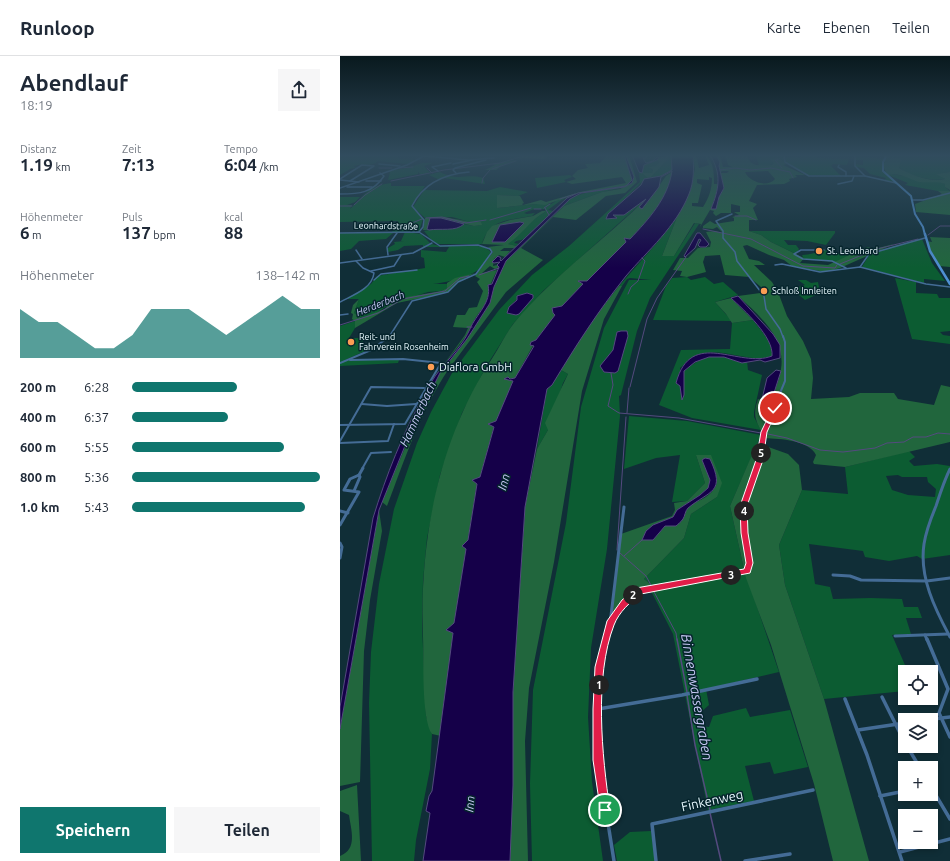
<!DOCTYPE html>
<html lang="de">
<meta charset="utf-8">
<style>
body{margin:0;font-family:Ubuntu,sans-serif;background:#f6f6f7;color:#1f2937;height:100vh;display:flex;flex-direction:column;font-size:15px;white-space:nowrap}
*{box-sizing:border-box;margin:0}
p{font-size:13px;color:#747a83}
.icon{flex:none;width:22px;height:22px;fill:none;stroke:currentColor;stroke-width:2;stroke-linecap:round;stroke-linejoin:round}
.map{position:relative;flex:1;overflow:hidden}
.panel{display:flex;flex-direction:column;background:#fff;width:340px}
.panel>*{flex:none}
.buttons{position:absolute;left:558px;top:609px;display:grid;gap:8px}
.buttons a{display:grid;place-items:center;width:40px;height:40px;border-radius:0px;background:#fff;box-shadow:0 2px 6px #0003;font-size:20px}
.pin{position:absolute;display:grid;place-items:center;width:34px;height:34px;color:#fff;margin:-17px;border:2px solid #fff;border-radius:50%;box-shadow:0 1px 4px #0007}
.km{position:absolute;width:20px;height:20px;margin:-10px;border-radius:50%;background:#222;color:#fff;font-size:11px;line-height:20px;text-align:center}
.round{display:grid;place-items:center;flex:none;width:42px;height:42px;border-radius:0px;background:#f6f6f7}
.head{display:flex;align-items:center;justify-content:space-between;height:68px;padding:0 20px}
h1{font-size:22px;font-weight:700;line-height:30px}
.metrics{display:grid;grid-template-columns:repeat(3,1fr);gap:6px;height:68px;padding:4px 20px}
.metrics div{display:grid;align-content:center}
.metrics b{font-size:17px;font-weight:700}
.metrics small{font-size:11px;font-weight:400}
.metrics p{font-size:11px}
.chart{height:112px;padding:8px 20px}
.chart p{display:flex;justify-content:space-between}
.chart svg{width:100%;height:72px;margin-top:4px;fill:#0f766e;opacity:.7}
.primary-button{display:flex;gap:8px;margin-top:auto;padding:8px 20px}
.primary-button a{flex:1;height:46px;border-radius:0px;background:#0f766e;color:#fff;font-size:16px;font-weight:700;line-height:46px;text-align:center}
.primary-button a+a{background:#f6f6f7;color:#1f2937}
ul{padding:0 20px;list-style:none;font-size:13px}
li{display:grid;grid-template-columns:64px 48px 1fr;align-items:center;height:30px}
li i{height:10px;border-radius:5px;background:#0f766e}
header{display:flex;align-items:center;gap:24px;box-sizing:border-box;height:56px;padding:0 20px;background:#fff;border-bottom:1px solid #e0e1e3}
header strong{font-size:19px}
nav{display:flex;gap:22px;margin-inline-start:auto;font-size:14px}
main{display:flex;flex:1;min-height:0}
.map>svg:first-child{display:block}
.green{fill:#0c5c32;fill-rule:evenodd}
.forest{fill:#21663d;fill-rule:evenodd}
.water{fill:#150049;stroke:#544a7f}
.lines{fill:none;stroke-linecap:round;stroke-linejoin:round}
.stream-far1{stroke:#544a7f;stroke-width:1}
.stream{stroke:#544a7f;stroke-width:1.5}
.minor-far3{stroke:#446c96;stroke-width:1.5}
.minor-far2{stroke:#446c96;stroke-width:2}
.minor-far1{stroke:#446c96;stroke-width:3}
.minor{stroke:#446c96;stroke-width:3.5}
.secondary-far1{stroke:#4f90d3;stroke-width:2}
.secondary{stroke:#4f90d3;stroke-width:2.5}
.route{fill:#e11d48;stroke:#fff}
.poi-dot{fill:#fc9d53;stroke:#05242c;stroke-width:1.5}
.labels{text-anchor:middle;stroke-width:3;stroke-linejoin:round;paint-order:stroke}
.far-street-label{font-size:9px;fill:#e7f8fd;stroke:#05242c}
.far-poi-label{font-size:9px;fill:#e7f8fd;stroke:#05242c;text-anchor:start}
.far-water-label{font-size:10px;font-style:italic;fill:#c5c7f2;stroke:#05242c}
.poi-label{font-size:11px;fill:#e7f8fd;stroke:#05242c;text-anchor:start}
.water-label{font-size:12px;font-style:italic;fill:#c5c7f2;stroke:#05242c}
.near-street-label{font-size:13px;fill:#e7f8fd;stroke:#05242c}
.near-water-label{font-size:14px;font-style:italic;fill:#c5c7f2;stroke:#05242c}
</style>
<header>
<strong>Runloop</strong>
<nav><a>Karte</a><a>Ebenen</a><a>Teilen</a></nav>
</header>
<main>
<section class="panel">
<div class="head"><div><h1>Abendlauf</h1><p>18:19</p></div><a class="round"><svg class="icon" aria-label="share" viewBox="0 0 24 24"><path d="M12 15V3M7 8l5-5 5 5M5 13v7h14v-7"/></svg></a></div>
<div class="metrics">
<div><p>Distanz</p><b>1.19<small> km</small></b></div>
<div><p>Zeit</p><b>7:13</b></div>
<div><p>Tempo</p><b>6:04<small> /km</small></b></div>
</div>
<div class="metrics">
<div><p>Höhenmeter</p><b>6<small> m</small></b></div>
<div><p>Puls</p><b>137<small> bpm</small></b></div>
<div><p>kcal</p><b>88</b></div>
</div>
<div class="chart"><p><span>Höhenmeter</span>138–142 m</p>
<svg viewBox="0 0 160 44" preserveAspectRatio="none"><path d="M0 44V14L10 22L20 22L30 30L40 38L50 38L60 30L70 14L80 14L90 14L100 22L110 30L120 22L130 14L140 6L150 14L160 14V44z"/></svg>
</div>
<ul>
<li><b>200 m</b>6:28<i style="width:56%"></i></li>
<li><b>400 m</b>6:37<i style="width:51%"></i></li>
<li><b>600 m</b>5:55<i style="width:81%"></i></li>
<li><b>800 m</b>5:36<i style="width:100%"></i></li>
<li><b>1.0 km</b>5:43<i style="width:92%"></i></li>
</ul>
<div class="primary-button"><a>Speichern</a><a>Teilen</a></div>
</section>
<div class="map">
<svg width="610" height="805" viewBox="0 0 610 805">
<rect width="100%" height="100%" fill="#102e37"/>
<g class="green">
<path d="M0,99H61L56,102L77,104L67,108L38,105C30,112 21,106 13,111H18L10,113L0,119Z"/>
<polygon points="416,99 444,99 445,107 419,110"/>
<polygon points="461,99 475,99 477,102 509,103 507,109 493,108 491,110 501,120 468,119 445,106 446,101 461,102"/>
<path d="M549,99H610V116L597,118L605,123C590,127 553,116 549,99Z"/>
<path d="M331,100L332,114L321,120L306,122L269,158L267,163L276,162L273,159H284L306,143L203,235L173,268L147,309L122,357L100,419L87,482L83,525L82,569L86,660L92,678L90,713L76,784L74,805H32L29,647L31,596L39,528L54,453L77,387L91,356L112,317L159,254L192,219L229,190L300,126L299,116L302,117L304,109L317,104L319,107L318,111H310L313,115L308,122L311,121ZM178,242L186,250L176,259L167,257L169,251Z"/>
<polygon points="515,100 543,103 543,115 555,126 544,125 546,122 530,118 524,112 516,111 515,108 523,109 523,104 515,104"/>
<polygon points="82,107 93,107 84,110 90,117 81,119 78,116 78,118 48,124 50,116 47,115 67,112"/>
<path d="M100,116C120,126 125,117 143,122L145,128L104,122L100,124L89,119Z"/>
<polygon points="552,118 564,120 578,125 600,126 605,128 605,131 610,135 598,135 565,129 568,127 548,119"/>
<polygon points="230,119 232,121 224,124 226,126 197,132 195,122"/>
<path d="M51,127V130H85L72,150L83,163L79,175L52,176L58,165L0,166V141H20L15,146L7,149H12L10,153C26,139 26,130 51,127Z"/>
<path d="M160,131L188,136L178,140L157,139V152L196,148H211L219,143L234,138L220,145L208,154L213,155L185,183L176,185L174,187L179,188L177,190L168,188C181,177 191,163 205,156V153H194L184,157L187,158L195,157L192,160C169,164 150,163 142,188H99L93,186L84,175C96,171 115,177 124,168L134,170L141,169L112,161L85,162L73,151L84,134L147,135Z"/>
<path d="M281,132L262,136L224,150L218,154C234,134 258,135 281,132Z"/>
<path d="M337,161L322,200H334L355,167L359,168L310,242L297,275L281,339L279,340L280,360L267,493L251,592L248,661L252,726L263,805H192L190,728L193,634L226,467L241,351L264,272L289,224H311L290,222L287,223L282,230H279L316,188ZM277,280H288L275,317H271L269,299L273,294Z"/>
<polygon points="409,175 495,175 495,177 486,189 467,185 444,184 448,189 456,189 459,193 456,198 431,186 421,179"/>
<polygon points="65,176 81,178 90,187 83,191 83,189 64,190 58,194 48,196 48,192 55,188 54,186 64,185 61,185"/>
<polygon points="0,177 53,177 46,183 19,185 11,193 0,195"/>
<polygon points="582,183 592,207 605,225 584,223 584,227 522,211 529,199 554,190"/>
<path d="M92,188C108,194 138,184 150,195L151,198C147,203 139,215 133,217C123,222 104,227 93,228H108L107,232L101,235L88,236L42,250H47L35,258L21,262L14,257L19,243H6L31,228L37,220L85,212L84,202L81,201V194L106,196L109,191H85Z"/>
<path d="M507,192L518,196L496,206L464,203L462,199C470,199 475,196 482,196L476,195L486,194L498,198Z"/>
<polygon points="347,221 351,224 365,221 374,228 383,226 398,239 375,246 392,265 313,264 326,230 332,222"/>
<polygon points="555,222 576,226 576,237 597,238 599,242 610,242 610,275 600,276 603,279 610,280 610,288 572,283"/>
<polygon points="458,224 466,224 471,227 478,226 480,237 465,244 452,233 465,229"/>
<path d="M413,264C421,275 433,286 432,300C407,309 377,286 352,302C348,305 344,309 340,312L342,344L344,339V315C356,305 369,297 386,301C393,303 399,307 407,305L408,314L422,319L414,356V361L421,374L352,362L319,349L341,294L390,293L392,267Z"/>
<polygon points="15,265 15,272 9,282 25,282 20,290 36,290 5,304 59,304 58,307 0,310 0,270"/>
<polygon points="221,314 228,318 223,327 208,374 197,393 207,333 212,329"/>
<polygon points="289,360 347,365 421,379 390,450 404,513 393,517 313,530 304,523 344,482 351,458 377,441 356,399 365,427 347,445 332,446 340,399 316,402 284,413"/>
<path d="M569,395L575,401L569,405L574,410L597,408L610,410V499L582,503L577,500L549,505L525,501L523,495L469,488L475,528L490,531L493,543L531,542L562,543L564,551H578L582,562H566L571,578L552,579L568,616H565V635L484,643L445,529L439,489L462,434L508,438L505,411ZM558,419L562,421H587L588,426L596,433L595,441L568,439L552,434L546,420Z"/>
<polygon points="406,518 439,616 366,633 369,649 360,657 360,670 369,671 373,660 406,652 410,661 450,654 468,711 434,718 430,706 405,710 414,745 368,754 333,578 310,533"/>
<polygon points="311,775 315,805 277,805 274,789 290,776"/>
</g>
<g class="forest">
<polygon points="186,99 207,99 205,103 183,102 161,110 156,114 145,114 155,109 152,108 177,104"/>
<polygon points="267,99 284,99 292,124 286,130 238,137 205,149 196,148 157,152 157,139 180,140 184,147 182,148 183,149 201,144 206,146 240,136 286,127 282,121 232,128 226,126 236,123 232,120 238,114 248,112 245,108 260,107"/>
<path d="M286,99H289L297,126L285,137L266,140L236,164L213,161L181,192L203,204L166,236L114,306L104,315L108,314C80,356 65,403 47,450L42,446L87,340L100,317L127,283L150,247L154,231L166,205L224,150L262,136L280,133L292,127L294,121Z"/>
<polygon points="323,99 331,100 311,121 308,122 302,117 312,117 313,114 309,111 317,110 316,109 319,107 317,104 319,101 324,101"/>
<path d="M353,99H356L359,112L369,109L365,99C374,105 374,118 374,128H379L378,147L379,141L384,132L380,117H387L389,115H382L380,117L379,110L380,106L376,99L380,100L383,111H392L388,109L385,99H407C410,112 421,109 432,109L434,107L430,104L437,102L447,108L443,109L465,119H455L457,121L449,123L450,125L444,128L417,129L409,145L417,148L413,152L418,164H409V175L421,179L431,186L464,202L460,207L488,209L527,191L534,193L554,188L500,212L490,215H480L452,210L444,204L429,199L407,189L403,190L409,203L419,205L425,209H414L432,226L438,236L447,260L463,285L471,303L473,322L471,343L509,341L520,337H554L558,343L594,349L601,329L610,331V386L505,411L474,408L473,406L476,399C469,384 440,383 425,382C416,365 412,361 418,343L428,345L432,343C435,333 440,323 441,313C446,282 419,259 398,240L427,236L409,221L385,219L380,199L365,200L363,206L366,216L347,221L340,220L342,215L333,214L340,202H348L358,192L370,191L371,186L366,176L375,175L383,177L377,171L373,173L363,172V170L370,165L375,168L394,165V162L392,161L399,159L394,156H400V150L391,148V157H381L376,160L373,157L374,155L370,154L360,171L361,168L354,167L334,200H322L337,161L349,138L355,113ZM428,115L435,123C428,132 409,126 405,116ZM369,121L372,122C372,132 369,142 363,151L352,150V147H358L362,129L357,127V123L369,124Z"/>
<path d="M548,99L550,101L561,103L559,112C571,119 592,127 605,123L596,118L610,116V134L605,131V128C597,125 588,127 579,126C569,123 559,116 548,119C542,112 543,106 548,99Z"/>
<path d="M332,116C327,157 275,197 247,225H239L244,228L222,251L196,284L175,322L166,323L174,325L156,365L149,369L154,370L140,421L132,424L137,428L114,568L106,574L113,577L101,680L92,678C81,663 84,602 83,581C79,484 99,382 153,301C160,290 166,277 174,267C213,220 263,185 306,143L307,147L326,120Z"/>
<polygon points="598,135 610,135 610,159 576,156 575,148 602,138"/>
<path d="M202,155H205V156C190,164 182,179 168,188L177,190L175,192H164L160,195H170L165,201L159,199L154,203L153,210L157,209L159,211L155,213L150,210L142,217L157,214L149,232L147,246L136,261L126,280L99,315L125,279L128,272L113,271L117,259H125L129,252L137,251L143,235L137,226L140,223L135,220L153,196L148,191L164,189L142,188L147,176L152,170L170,164L193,160Z"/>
<path d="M95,161C111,160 125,167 141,166L142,169L134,170L101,162L87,173L89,174H83L85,162Z"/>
<polygon points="590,181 610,182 610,211 599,210 586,185 592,186"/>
<polygon points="135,217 117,226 109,235 105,237 57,247 15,272 15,265 12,263 13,258 11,257 13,249 19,243 14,257 21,262 45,253 47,250 40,250 61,242 101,235 107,232 107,227 115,222"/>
<polygon points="279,230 282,230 264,263 242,335 214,506 189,632 185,685 188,805 170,805 173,729 173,636 185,451 197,393 208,374 205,367 228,318 221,314 250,267"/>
<polygon points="391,242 413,264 392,267 386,258 375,246"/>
<polygon points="417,387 448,398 459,409 462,434 439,489 445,529 484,643 529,805 493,805 474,728 431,589 406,522 390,450"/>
<path d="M356,399H371L382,427L377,441L351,458L344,482L304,523L313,530L310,533L292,534L275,557H271L281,478L332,460L335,454L334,447L347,445L365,427ZM363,407L377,428C368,446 354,443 346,454C342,461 342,464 336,470H325L313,484V469L333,461L337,454L360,439L368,432L370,424Z"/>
<polygon points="39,454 42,475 30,544 24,595 20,726 0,730 0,673"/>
<path d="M17,729L21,805H0V800C18,793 11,774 9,759L0,755V735Z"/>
</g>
<g class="water">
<path d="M284,99H286L294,121L292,127L284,131L241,137L230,143L166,205L154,231L150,247L127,283L100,317L71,375L39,454L0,673V651L33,462C46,420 63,376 85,338C89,330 94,321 99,315C110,301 123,289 130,273C136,258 152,247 148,229L152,228L159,211L157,209L160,206L154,207L152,206L158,200L161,202L160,204L161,205L227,142L238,137L286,130L292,124Z"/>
<polygon points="292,99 307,99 306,102 303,102 306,107 313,105 317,101 319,102 317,104 304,109 302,117 299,116"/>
<path d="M331,99H353C354,112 354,126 349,138C336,171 308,194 286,220C258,255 235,291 212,329L207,333L185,451L173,636V729L170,805H83L90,757L86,755L89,740L92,735L113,577L106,574L114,567L126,493L122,490L128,484L137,428L132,424L140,421L154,371L148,368L156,365L173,325L164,323L168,321L170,323L175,322L194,290L190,289L191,286L196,284L215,259L213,257L212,252L222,250L243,228L238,225H247L286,186L284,182L290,183C309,163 328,142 332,115L321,121L319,131L302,153L299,151L306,143L284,159H273L277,162L266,163L268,158L301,129L304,123L321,120L332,114Z"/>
<path d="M370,99H376L380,106L379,110L384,132L379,141L376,153H371C379,133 382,118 370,99Z"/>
<path d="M90,162H101L124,168C116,176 100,172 89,174L87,173Z"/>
<polygon points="180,166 184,167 165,186 152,186 160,169"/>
<polygon points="357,177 360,177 369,188 366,191 360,191 358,189 361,184 359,183 355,192 345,201 344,200"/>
<polygon points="187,237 193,239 193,242 179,258 176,259 167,257 169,251 177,244 177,240"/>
<path d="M398,240L433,278L440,289V302L425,306L420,304L402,307L384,301H369L355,306L344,315V339L342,344L340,330L336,327C351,271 399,313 432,300C434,281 404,254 391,242Z"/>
<polygon points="281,275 287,275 288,280 278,315 275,317 264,316 260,310 273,294 277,276"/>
<polygon points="436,314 441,315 432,343 428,345 422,343 427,322"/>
<path d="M365,402L370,403C386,437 370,434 348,452C345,455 345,460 343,463C341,466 338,468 336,470H325L313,484H302L306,475L313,469L333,461L337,454L360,439L368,432L370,424L362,404Z"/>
</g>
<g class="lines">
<g class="stream-far1">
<polyline points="439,103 435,104 442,112"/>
<polyline points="39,112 52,112"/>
<polyline points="59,112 73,111"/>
<polyline points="87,112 92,117"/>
<polyline points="152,113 176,105"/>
<polyline points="380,114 395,112 411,114 431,112 450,116 453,122"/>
<polyline points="51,125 104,114 160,107 187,99"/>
<polyline points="142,127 143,122 150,114"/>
<polyline points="220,143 235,138"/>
<polyline points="14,149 25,139 42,128"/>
<polyline points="0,150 12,150"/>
<polyline points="204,152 210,148"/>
<polyline points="205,152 209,159"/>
<polyline points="194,153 201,153"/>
<polyline points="395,160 407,160 416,164"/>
<polyline points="86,162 102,161 126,167 146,164"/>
<polyline points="150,164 191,152"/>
<polyline points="72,172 75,170 73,169"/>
<polyline points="363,173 411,183 463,210 495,212 497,209"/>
<polyline points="71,174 72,167 82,163"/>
<polyline points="588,179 600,170 610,170"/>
<polyline points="500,208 537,193 578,183"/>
<polyline points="139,219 159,212"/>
<polyline points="288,238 291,231 298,225 305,205 302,202"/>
<polyline points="0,269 38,257 63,243 105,235 120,222 129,220"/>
<polyline points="127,271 132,271"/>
<polyline points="271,317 273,329 268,350 279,357 339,362 421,377"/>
<polyline points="290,331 307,263 317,242 346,201"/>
<polyline points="287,357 289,332"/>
<polyline points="428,378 447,382 480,394 503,396 535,392 547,387 564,386 573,381 586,381 598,377 610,378"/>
<polyline points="277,494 286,361"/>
<polyline points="280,497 306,520 312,531"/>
<polyline points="284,500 302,484"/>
<polyline points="313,534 336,577 337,584"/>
</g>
<g class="stream">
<polyline points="337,583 347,636"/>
<polyline points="347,639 355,689 370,754"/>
<polyline points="370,757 381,805"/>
</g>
<g class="minor-far3">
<polyline points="444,99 445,106 469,120 525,120 556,127"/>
<polyline points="515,99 515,110 525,120"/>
<polyline points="84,100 128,104 154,102"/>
<polyline points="39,108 60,110"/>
<polyline points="113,108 132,104"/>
<polyline points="499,109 498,111 506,116 506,120"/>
<polyline points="98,115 92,111 111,107"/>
<polyline points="116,117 113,114 115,112 146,104"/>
<polyline points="0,123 22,109 34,110 10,125"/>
<polyline points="0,124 19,126"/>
<polyline points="26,125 41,125"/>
<polyline points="498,128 512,125 514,120"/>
<polyline points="7,131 32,131"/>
<polyline points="0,132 67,109 84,100"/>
<path d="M0,138C19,138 33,137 44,120L40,117"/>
<polyline points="573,144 583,144 610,137"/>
<polyline points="392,158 376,165 383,175 383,182 395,196 397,205 424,240 426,253 440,273 443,281"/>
<path d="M79,176L83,171L84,164L72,150C83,128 105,118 129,116"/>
<polyline points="0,177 79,176 100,190 138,189 150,193 152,196 136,218 118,226 108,236 72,245 49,281"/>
<polyline points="16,194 22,203"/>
<polyline points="484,194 461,194 454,198 463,203 492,205 506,212"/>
<polyline points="48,199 47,191 57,177"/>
<polyline points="0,207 73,197 92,187"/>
<polyline points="435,209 442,208 480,216 520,211 586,228 610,231"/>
<polyline points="520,211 529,198 585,182"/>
<polyline points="31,215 54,210 61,199"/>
<polyline points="34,224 41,218 77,214"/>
<path d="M0,246C13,239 32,233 34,217L23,212L16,205"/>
<polyline points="0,259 8,258"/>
</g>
<g class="minor-far2">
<polyline points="10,304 63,303 101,307"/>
<polyline points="0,307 31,294 50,280"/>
<polyline points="22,348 47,350 76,348"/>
<polyline points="0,369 65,368 101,307"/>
<polyline points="0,385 31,331 84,332"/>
<polyline points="0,387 48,385 54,368"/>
<polyline points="22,413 31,397 51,396"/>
<polyline points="416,413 424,376 445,325 445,286 443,280"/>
</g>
<g class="minor-far1">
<path d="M610,413C604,425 600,438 596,450C591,462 586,475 584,488C579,521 595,553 610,581"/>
<polyline points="19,419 23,412"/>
<polyline points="0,455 8,457"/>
<polyline points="0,469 19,436 4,434 10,423 19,419 20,421 14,435"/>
<polyline points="0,487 2,491 0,502"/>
<polyline points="493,519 510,520 521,524 587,525 610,522"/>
<polyline points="270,568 284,546 299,535 406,516 409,513 404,450 416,412"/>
<polyline points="585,579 587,584"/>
<polyline points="555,580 608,578"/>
<polyline points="266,584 270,568 284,451"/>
</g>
<g class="minor">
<polyline points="266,583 260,611 258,704 274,805"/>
<polyline points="587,583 608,633 599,657 610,681"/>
<polyline points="542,641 565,687"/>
<polyline points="505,643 527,699 562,805"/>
<polyline points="258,653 342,639 417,623"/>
<polyline points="585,664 610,661"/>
<polyline points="518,674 565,667"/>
<polyline points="567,690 580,712"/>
<polyline points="591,731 610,763"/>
<polyline points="540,740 565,735"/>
<polyline points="560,796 610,783"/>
<polyline points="316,805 312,768 473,734"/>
<polyline points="405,805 450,798"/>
</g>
<polyline class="secondary-far1" points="547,99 543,106 543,115 571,140 575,158 583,171 585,179"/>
<polyline class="secondary" points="585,178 590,195 610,228"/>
</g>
<linearGradient id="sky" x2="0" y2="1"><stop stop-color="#09191e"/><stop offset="0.47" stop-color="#314c5e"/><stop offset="1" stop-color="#314c5e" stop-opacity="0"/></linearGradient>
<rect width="610" height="212" fill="url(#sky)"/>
<path class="route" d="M433,351L438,352L427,376L423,404L407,450L408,477L413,507L410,517L301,538C290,546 279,556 274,569C254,621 262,700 270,754L269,758L265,759L261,758L253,704V653L255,611L267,565L282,544L296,532L404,513L406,507L401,477L400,450L416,404L421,376Z"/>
<g class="poi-dot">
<circle cx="479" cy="195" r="4"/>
<circle cx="424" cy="235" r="4"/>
<circle cx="11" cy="286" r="4"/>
<circle cx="91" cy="311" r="4"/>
</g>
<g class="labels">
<g class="far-street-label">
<text transform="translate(46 170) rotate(1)" y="3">Leonhardstraße</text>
</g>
<g class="far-poi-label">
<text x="487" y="198">St. Leonhard</text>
<text x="432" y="238">Schloß Innleiten</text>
<text x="19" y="284">Reit- und<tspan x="19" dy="10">Fahrverein Rosenheim</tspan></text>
</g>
<g class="far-water-label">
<text transform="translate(40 247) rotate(-22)" y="4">Herderbach</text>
</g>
<g class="poi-label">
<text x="99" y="315">Diaflora GmbH</text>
</g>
<g class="water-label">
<text transform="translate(78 358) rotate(-65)" y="4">Hammerbach</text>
<text transform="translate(164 426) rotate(-75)" y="4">Inn</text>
<text transform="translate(130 748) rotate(-85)" y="4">Inn</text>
</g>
<g class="near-street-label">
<text transform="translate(372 744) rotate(-12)" y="5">Finkenweg</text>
</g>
<g class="near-water-label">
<text transform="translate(357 641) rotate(80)" y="5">Binnenwassergraben</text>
</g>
</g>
</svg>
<div class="buttons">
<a><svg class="icon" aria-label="locate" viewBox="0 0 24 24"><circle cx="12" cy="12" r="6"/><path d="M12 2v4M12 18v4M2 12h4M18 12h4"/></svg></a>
<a><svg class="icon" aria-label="layers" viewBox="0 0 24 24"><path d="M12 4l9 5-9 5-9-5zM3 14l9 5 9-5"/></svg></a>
<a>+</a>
<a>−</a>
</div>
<div class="pin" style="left:265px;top:754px;background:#1e9e55"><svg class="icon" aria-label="arrive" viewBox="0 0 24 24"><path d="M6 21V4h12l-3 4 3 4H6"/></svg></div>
<div class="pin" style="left:435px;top:352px;background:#d93025"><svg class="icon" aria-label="check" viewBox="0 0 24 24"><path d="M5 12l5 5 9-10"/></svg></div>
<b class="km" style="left:259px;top:629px">1</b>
<b class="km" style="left:293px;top:539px">2</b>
<b class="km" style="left:391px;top:519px">3</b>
<b class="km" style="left:404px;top:455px">4</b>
<b class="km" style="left:421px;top:397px">5</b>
</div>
</main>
